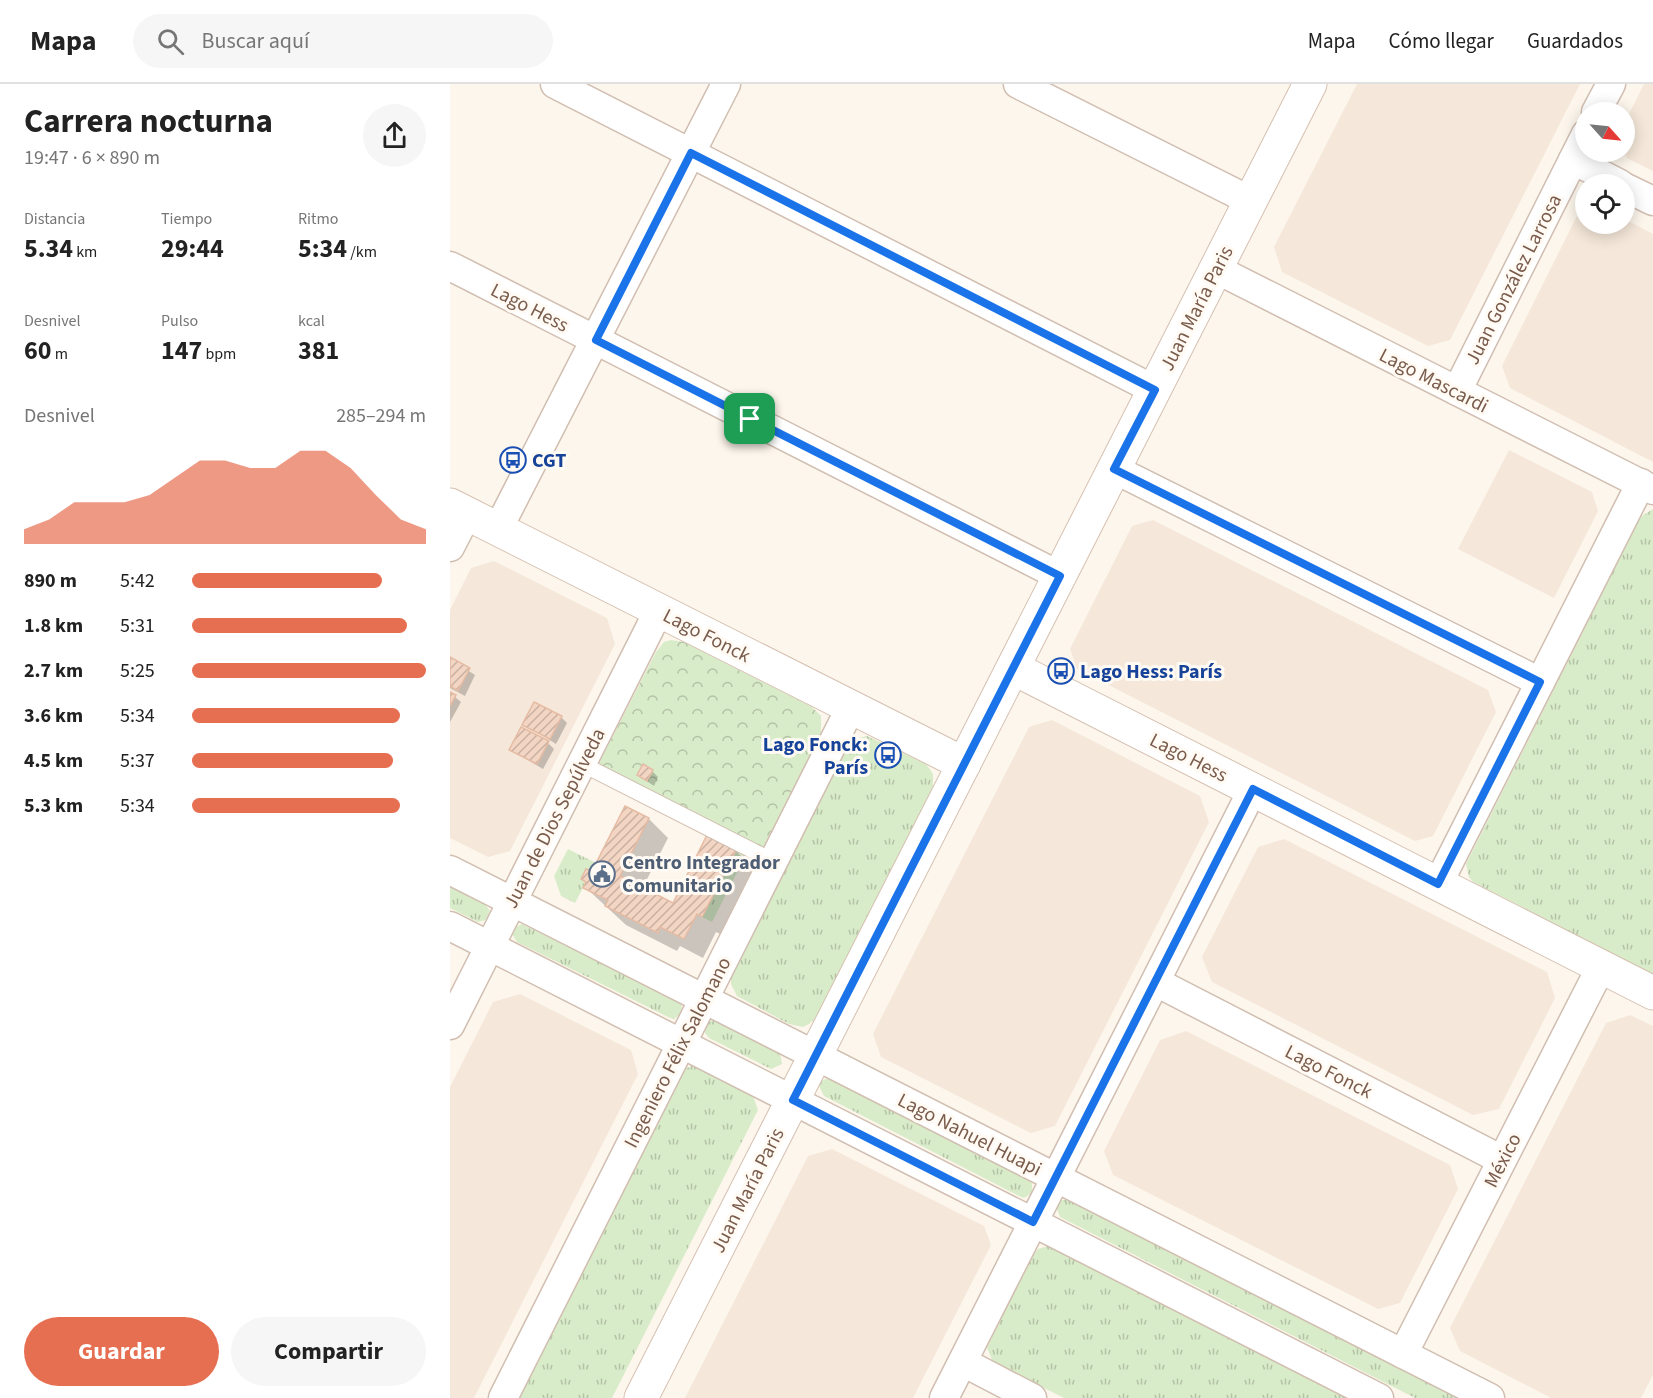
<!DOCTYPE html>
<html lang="es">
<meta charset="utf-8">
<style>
body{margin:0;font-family:"Source Sans 3",sans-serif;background:#f6f6f6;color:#222;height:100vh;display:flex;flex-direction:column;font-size:22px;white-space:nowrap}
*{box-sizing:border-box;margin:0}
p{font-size:20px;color:#767676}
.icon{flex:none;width:33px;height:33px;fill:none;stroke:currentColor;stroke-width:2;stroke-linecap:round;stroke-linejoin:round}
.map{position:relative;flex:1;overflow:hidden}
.side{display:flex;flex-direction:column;background:#fff;width:450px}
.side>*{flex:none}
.needle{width:39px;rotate:117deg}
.controls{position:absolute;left:1125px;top:18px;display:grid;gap:12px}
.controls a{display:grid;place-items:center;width:60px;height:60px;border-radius:50%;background:#fff;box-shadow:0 3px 15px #0003;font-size:30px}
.pin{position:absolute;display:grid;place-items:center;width:51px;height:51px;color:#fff;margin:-26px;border-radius:12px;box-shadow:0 3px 9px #0006}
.round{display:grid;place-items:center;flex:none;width:63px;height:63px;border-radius:32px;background:#f6f6f6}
.headline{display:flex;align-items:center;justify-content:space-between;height:102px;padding:0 24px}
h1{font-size:33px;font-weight:700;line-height:45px}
.stats{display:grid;grid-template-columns:repeat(3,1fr);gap:9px;height:102px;padding:6px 24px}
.stats div{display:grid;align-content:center}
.stats b{font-size:26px;font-weight:700}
.stats small{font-size:16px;font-weight:400}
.stats p{font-size:16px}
.chart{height:168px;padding:12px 24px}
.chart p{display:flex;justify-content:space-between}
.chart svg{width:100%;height:108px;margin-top:6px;fill:#e76f51;opacity:.7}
.button{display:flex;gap:12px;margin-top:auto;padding:12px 24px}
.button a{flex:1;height:69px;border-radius:36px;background:#e76f51;color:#fff;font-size:24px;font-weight:700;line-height:69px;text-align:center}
.button a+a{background:#f6f6f6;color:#222}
ul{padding:0 24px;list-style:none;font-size:20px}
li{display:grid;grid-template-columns:96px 72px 1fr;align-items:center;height:45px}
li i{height:15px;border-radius:8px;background:#e76f51}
header{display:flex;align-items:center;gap:36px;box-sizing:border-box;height:84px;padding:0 30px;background:#fff;border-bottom:2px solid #e0e0e0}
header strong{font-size:28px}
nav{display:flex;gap:33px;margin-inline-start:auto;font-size:21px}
.search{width:420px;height:54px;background:#f6f6f6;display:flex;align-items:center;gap:15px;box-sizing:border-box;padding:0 21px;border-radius:33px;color:#767676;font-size:22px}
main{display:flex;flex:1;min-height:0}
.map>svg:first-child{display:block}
.residential{fill:#f5e8da}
.grass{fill:url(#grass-tufts)}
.forest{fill:url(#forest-crowns)}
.shadow{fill:#0003}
.building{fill:url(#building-hatch);stroke:#e6bba3;stroke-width:1.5}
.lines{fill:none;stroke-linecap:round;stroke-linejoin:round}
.lane-casing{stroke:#d1beb0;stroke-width:17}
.street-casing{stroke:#d1beb0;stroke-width:31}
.secondary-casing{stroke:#d6c0b0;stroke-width:35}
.lane{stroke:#fff;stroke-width:15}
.street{stroke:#fff;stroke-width:28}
.secondary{stroke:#fff;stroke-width:33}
.route-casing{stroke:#fff;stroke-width:12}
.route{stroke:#1a73e8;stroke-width:8}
.labels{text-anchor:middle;stroke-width:6;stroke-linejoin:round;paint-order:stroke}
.street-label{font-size:20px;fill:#7a5c4d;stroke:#fffaf3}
.transit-label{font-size:20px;font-weight:bold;fill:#164399;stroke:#fffaf3;text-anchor:start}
.service-label{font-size:20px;font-weight:bold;fill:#4e5e75;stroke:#fffaf3;text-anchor:start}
</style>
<header>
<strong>Mapa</strong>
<div class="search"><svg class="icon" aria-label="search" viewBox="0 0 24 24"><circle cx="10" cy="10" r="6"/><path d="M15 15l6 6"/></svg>Buscar aquí</div>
<nav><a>Mapa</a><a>Cómo llegar</a><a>Guardados</a></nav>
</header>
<main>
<section class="side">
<div class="headline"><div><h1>Carrera nocturna</h1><p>19:47 · 6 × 890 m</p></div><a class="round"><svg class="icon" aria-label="share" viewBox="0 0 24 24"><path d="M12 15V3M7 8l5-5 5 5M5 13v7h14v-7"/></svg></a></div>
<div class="stats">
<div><p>Distancia</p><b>5.34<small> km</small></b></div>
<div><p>Tiempo</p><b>29:44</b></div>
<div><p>Ritmo</p><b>5:34<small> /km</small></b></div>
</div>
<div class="stats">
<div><p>Desnivel</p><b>60<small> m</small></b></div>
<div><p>Pulso</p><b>147<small> bpm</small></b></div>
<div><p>kcal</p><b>381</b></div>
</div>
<div class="chart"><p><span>Desnivel</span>285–294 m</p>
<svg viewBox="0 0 160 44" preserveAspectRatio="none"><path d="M0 44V38L10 34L20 27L30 27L40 27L50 24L60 17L70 10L80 10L90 13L100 13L110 6L120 6L130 13L140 24L150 34L160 38V44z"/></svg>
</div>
<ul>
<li><b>890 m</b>5:42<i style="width:81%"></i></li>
<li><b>1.8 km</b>5:31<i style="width:92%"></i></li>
<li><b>2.7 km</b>5:25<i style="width:100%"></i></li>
<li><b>3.6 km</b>5:34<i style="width:89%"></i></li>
<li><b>4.5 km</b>5:37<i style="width:86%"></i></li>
<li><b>5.3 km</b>5:34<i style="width:89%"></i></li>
</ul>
<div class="button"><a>Guardar</a><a>Compartir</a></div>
</section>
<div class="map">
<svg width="1203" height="1314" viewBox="0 0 1203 1314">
<defs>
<pattern id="grass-tufts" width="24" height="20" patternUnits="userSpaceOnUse" patternTransform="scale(1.5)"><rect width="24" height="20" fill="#d8ecc9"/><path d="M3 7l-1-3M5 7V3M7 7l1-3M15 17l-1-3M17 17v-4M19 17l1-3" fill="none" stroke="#b4c2a5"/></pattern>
<pattern id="forest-crowns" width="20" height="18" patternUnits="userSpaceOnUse" patternTransform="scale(1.5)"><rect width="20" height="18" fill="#d8ecc9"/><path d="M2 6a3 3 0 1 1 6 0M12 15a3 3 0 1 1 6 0" fill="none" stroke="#b4c2a5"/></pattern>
<pattern id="building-hatch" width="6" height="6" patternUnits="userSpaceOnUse" patternTransform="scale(1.5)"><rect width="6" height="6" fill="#f3d5c3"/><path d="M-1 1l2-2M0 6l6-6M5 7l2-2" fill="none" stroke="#cab0a1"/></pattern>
</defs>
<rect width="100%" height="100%" fill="#fdf6ec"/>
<g class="residential">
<polygon points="907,0 1130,0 1000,256 978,262 832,188 824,163"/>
<polygon points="1194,0 1203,0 1203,87 1177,74 1174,68 1175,38"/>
<polygon points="1135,128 1136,140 1174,140 1175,135 1203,150 1203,378 1060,304 1052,282 1128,130"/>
<polygon points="1059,366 1142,408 1148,427 1104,514 1008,465"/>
<polygon points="703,436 1038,606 1046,628 983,752 965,757 627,585 620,565 682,442"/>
<polygon points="44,477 157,534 165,560 60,767 38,773 0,754 0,526 21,484"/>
<polygon points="602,636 750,712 759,738 605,1042 581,1049 431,973 423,950 579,643"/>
<polygon points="834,755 1097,888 1105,914 1049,1025 1023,1031 762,898 752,873 808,763"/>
<polygon points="70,910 181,966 188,990 24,1314 0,1314 0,1003 43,918"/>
<polygon points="1180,931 1203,942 1203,1291 1191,1314 1101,1314 1010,1267 1000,1244 1156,939"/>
<polygon points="736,947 1000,1081 1008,1105 950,1219 928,1225 663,1091 654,1067 710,956"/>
<polygon points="382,1065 534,1142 541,1161 463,1314 235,1314 358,1072"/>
</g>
<g class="grass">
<polygon points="1203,425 1203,890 1023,798 1019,793 1016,780 1188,438 1192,432"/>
<polygon points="417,652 476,680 483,690 483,703 368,932 359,940 353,943 339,940 287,912 281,900 281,893 396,664 405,655"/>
<polygon points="118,765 146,779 142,787 136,785 131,795 136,798 125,819 111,812 104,792"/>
<polygon points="286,766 296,771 262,838 252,833"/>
<polygon points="0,802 34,819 40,827 36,836 28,838 0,824"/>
<polygon points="72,840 226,916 232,920 231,930 224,935 218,933 67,858 62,850 64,844"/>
<polygon points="264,935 330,969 332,980 321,985 259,954 255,949 255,940"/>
<polygon points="244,981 302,1009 308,1026 162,1314 67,1314 232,986"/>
<polygon points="379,994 577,1095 582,1099 582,1109 574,1114 569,1112 374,1012 369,1002 373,996"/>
<polygon points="612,1116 619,1116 1008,1314 965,1314 610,1133 606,1123"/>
<polygon points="598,1162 603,1163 901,1314 614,1314 543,1278 537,1264 581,1173 588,1165"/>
</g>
<polygon class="forest" points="221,556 234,558 362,623 371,632 371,651 313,764 148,681 206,568 214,558"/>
<g class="shadow">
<polygon points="0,575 25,591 15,612 0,604"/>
<polygon points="0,609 11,618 0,638"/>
<polygon points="111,633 117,639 106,660 74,640"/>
<polygon points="95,656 104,665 93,685 61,666"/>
<polygon points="202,687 208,693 204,702 188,691"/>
<polygon points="176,724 199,735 218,754 192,805 224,821 286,767 305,786 272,851 266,848 253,874 230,862 227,867 176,841 135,803 137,799 133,795 142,789"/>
</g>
<g class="building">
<polygon points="0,573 20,584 8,607 0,602"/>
<polygon points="0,608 6,611 0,622"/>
<polygon points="84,618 112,632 100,655 72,641"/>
<polygon points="71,643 99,657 87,680 59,666"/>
<polygon points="193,680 203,686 197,697 187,691"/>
<polygon points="175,722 199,734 170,792 223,819 257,751 286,766 252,833 247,830 234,855 210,843 208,849 155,822 158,816 133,804 136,798 131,795 136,785 142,787"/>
</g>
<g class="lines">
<g class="lane-casing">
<polyline id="lane" points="132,680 323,777"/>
</g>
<g class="street-casing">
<g id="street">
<polyline points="105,0 705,306"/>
<polyline points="568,0 801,117"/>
<polyline points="1146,28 1161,0"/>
<polyline points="1123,76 1170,100"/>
<polyline points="1174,103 1203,117"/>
<polyline points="0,182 610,492"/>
<polyline points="766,185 1203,406"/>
<polyline points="1007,307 1136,50"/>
<polyline points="664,385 1090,598"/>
<polyline points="48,445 276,0"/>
<polyline points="0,463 17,430"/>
<polyline points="0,786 1040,1314"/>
<polyline points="988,800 1191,399"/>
<polyline points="0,842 929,1314"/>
<polyline points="706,898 1052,1076"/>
<polyline points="0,941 209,526"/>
<polyline points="953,1270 1151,883"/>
<polyline points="513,1278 582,1314"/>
<polyline points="53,1314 401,623"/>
<polyline points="494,1314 803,705"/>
</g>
</g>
<g class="secondary-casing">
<g id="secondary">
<polyline points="0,421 514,680"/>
<polyline points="563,584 1203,909"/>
<polyline points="191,1314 860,0"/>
</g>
</g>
<use href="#lane" class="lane"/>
<use href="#street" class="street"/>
<use href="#secondary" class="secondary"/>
</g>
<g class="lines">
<g class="route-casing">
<polygon id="route" points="241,69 705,306 664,385 1090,598 988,800 803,705 583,1138 343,1016 610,492 146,256"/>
</g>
<use href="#route" class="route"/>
</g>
<defs>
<g id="bus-ring" transform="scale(1.35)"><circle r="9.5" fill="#fffaf3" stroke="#1a4fb4" stroke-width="1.5"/><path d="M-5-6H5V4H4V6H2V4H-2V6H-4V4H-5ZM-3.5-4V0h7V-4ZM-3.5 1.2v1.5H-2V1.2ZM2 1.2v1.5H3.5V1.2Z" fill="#1a4fb4"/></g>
<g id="civic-ring" transform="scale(1.35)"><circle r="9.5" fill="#fffaf3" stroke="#5c6f8a" stroke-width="1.5"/><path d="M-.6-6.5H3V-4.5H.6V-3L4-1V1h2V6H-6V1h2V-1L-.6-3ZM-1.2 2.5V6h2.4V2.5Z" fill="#5c6f8a"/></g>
</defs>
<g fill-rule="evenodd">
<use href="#bus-ring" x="63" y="376"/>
<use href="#bus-ring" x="611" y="587"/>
<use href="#bus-ring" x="438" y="671"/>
<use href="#civic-ring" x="152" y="790"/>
</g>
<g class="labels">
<g class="street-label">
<text transform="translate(1063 195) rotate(-63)" y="7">Juan González Larrosa</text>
<text transform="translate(80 223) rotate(27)" y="7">Lago Hess</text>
<text transform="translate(746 224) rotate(-63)" y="7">Juan María Paris</text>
<text transform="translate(984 296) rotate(27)" y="7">Lago Mascardi</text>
<text transform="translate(257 551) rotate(27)" y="7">Lago Fonck</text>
<text transform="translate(739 673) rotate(27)" y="7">Lago Hess</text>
<text transform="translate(104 734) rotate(-63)" y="7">Juan de Dios Sepúlveda</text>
<text transform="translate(227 968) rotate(-63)" y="7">Ingeniero Félix Salomano</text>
<text transform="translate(879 987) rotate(27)" y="7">Lago Fonck</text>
<text transform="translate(520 1050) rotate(27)" y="7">Lago Nahuel Huapi</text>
<text transform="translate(1052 1076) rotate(-63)" y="7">México</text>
<text transform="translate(297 1106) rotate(-63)" y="7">Juan María Paris</text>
</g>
<g class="transit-label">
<text x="82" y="383">CGT</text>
<text x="630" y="594">Lago Hess: París</text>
<text x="418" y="667" text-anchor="end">Lago Fonck:<tspan x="418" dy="23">París</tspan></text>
</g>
<g class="service-label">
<text x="172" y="785">Centro Integrador<tspan x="172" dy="23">Comunitario</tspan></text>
</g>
</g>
</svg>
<div class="controls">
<a><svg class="needle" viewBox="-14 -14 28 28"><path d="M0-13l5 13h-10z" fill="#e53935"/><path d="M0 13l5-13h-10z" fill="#767676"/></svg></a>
<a><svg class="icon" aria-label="locate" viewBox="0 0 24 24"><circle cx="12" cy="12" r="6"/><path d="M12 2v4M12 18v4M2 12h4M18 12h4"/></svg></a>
</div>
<div class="pin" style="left:300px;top:335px;background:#1e9e55"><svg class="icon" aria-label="arrive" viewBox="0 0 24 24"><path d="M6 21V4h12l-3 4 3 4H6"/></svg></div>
</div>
</main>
